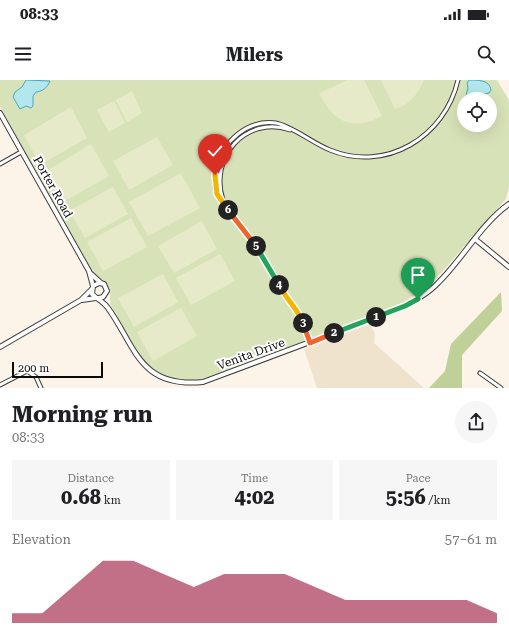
<!DOCTYPE html>
<meta charset="utf-8">
<style>
body{margin:0;font-family:"Roboto Serif",serif;background:#f6f6f6;color:#202124;height:100vh;display:flex;flex-direction:column;font-size:15px;white-space:nowrap}
*{box-sizing:border-box;margin:0}
p{font-size:13px;color:#757577}
.icon{flex:none;width:22px;height:22px;fill:none;stroke:currentColor;stroke-width:2;stroke-linecap:round;stroke-linejoin:round}
.map{position:relative;height:308px;overflow:hidden}
.panel{display:flex;flex-direction:column;background:#fff;flex:1}
.panel>*{flex:none}
.controls{position:absolute;left:457px;top:12px;display:grid;gap:8px}
.controls a{display:grid;place-items:center;width:40px;height:40px;border-radius:50%;background:#fff;box-shadow:0 4px 16px #0002;font-size:20px}
.scale{position:absolute;left:12px;bottom:10px;width:91px;box-sizing:border-box;padding-left:4px;border:2px solid #0a0a0a;border-top:0;font-size:11px;line-height:14px;white-space:nowrap;color:#0a0a0a;-webkit-text-stroke:3px #fff;paint-order:stroke}
.pin{position:absolute;display:grid;place-items:center;width:34px;height:34px;color:#fff;margin:-41px -17px;border-radius:50% 50% 50% 0;rotate:-45deg;box-shadow:0 0 4px #0007}
.pin .icon{rotate:45deg}
.km{position:absolute;width:20px;height:20px;margin:-10px;border-radius:50%;background:#222;color:#fff;font-size:11px;line-height:20px;text-align:center}
.round{display:grid;place-items:center;flex:none;width:42px;height:42px;border-radius:21px;background:#f6f6f6}
.head{display:flex;align-items:center;justify-content:space-between;height:68px;padding:0 12px}
h1{font-size:22px;font-weight:700;line-height:30px}
.metrics{display:grid;grid-template-columns:repeat(3,1fr);gap:6px;height:68px;padding:4px 12px}
.metrics div{display:grid;align-content:center;border-radius:0px;background:#f6f6f6;text-align:center}
.metrics b{font-size:20px;font-weight:700}
.metrics small{font-size:11px;font-weight:400}
.metrics p{font-size:11px}
.chart{height:112px;padding:8px 12px}
.chart p{display:flex;justify-content:space-between}
.chart svg{width:100%;height:72px;margin-top:4px;fill:#a73457;opacity:.7}
.status{display:flex;justify-content:space-between;align-items:center;height:28px;padding:0 20px;background:#fff;direction:ltr}
.status svg{height:11px;fill:currentColor}
header{display:flex;justify-content:space-between;align-items:center;height:52px;padding:0 12px;background:#fff;font-size:18px;font-weight:700}
.map>svg:first-child{display:block}
.farmland{fill:#efe3cd}
.green{fill:#d8e2b8;fill-rule:evenodd}
.forest{fill:#c0d099}
.pitch{fill:#e7eac9}
.water{fill:#b4e7ed;stroke:#45aabb}
.lines{fill:none;stroke-linecap:round;stroke-linejoin:round}
.minor-casing{stroke:#3d3d3d;stroke-width:5}
.tertiary-casing{stroke:#3d3d3d;stroke-width:6}
.minor{stroke:#fff;stroke-width:3}
.tertiary{stroke:#fff;stroke-width:4}
.split-1-casing{stroke:#fff;stroke-width:8}
.split-2-casing{stroke:#fff;stroke-width:8}
.split-3-casing{stroke:#fff;stroke-width:8}
.split-4-casing{stroke:#fff;stroke-width:8}
.split-5-casing{stroke:#fff;stroke-width:8}
.split-6-casing{stroke:#fff;stroke-width:8}
.split-7-casing{stroke:#fff;stroke-width:8}
.split-1{stroke:#22a559;stroke-width:5}
.split-2{stroke:#22a559;stroke-width:5}
.split-3{stroke:#f0652b;stroke-width:5}
.split-4{stroke:#f5b400;stroke-width:5}
.split-5{stroke:#22a559;stroke-width:5}
.split-6{stroke:#f0652b;stroke-width:5}
.split-7{stroke:#f5b400;stroke-width:5}
.labels{text-anchor:middle;stroke-width:4;stroke-linejoin:round;paint-order:stroke}
.street-label{font-size:12px;fill:#0a0a0a;stroke:#fff}
</style>
<div class="status"><b>08:33</b><svg viewBox="0 0 49 12"><path d="M0 12V9h3v3zM5 12V6h3v6zM10 12V3h3v9zM15 12V0h3v12zM26 1h20v11H26zM47 4h2v5h-2z"/></svg></div>
<header><svg class="icon" aria-label="menu" viewBox="0 0 24 24"><path d="M4 6h16M4 12h16M4 18h16"/></svg>Milers<svg class="icon" aria-label="search" viewBox="0 0 24 24"><circle cx="10" cy="10" r="6"/><path d="M15 15l6 6"/></svg></header>
<div class="map">
<svg width="509" height="308" viewBox="0 0 509 308">
<rect width="100%" height="100%" fill="#fcf4e9"/>
<polygon class="farmland" points="370,244 375,254 374,263 424,308 317,308 304,269"/>
<path class="green" d="M0,0H497L509,20V107L506,119L441,193L424,209L403,223L344,248L191,303C183,301 174,301 166,298C137,288 124,250 111,225C109,219 111,214 110,209C108,202 98,199 93,194L2,30L0,26ZM464,19H490V45H464Z"/>
<polygon class="forest" points="501,212 502,231 462,275 462,308 429,308 445,291 451,264"/>
<g class="pitch">
<path d="M348,0H364L382,36C353,52 333,42 319,13Z"/>
<path d="M381,0H424C417,15 411,24 395,29Z"/>
<polygon points="132,11 142,33 127,42 116,20"/>
<polygon points="114,21 125,43 109,52 97,30"/>
<polygon points="71,27 87,58 40,85 24,55"/>
<polygon points="157,57 173,85 129,110 113,81"/>
<polygon points="91,64 109,96 63,122 45,92"/>
<polygon points="181,93 200,128 148,156 129,122"/>
<polygon points="113,107 128,134 85,158 69,131"/>
<polygon points="131,138 147,167 103,191 87,162"/>
<polygon points="202,141 217,169 174,193 158,166"/>
<polygon points="220,174 235,201 191,225 176,198"/>
<polygon points="163,194 178,222 134,247 118,218"/>
<polygon points="181,228 197,256 153,281 137,252"/>
</g>
<g class="water">
<path d="M26,0L50,1C47,8 43,11 36,12L33,16V26L31,28L26,26L20,29L13,17L15,12L22,7Z"/>
<path d="M469,0C478,0 490,0 491,10L489,13L475,16L474,19H465L468,8L467,3Z"/>
</g>
<g class="lines">
<g class="minor-casing">
<g id="minor">
<polyline points="0,84 21,72"/>
<path d="M223,120C209,77 246,35 290,50"/>
<path d="M310,263C307,253 304,240 298,232C294,227 289,223 286,218C272,197 262,174 247,153C238,142 223,127 217,115C214,107 214,96 216,88C222,62 248,39 276,43C292,46 314,64 330,70C386,93 445,57 458,0"/>
<polyline points="480,293 501,308"/>
<polyline points="0,305 27,291 36,297 41,308"/>
</g>
</g>
<g class="tertiary-casing">
<g id="tertiary">
<polyline points="0,33 89,191 93,206"/>
<polyline points="475,159 509,187"/>
<polyline points="90,193 101,203"/>
<path d="M99,218L103,217L107,211L104,204L99,203L93,206L92,214C97,219 104,222 108,228C136,267 139,308 203,302L393,231C410,224 427,215 439,202C464,177 481,144 509,124"/>
<polyline points="82,220 96,218"/>
<polyline points="0,267 81,220 92,209"/>
</g>
</g>
<use href="#minor" class="minor"/>
<use href="#tertiary" class="tertiary"/>
</g>
<g class="lines">
<g class="split-1-casing">
<polyline id="split-1" points="376,237 405,226 418,219"/>
</g>
<g class="split-2-casing">
<polyline id="split-2" points="334,253 376,237"/>
</g>
<g class="split-3-casing">
<polyline id="split-3" points="303,243 310,263 334,253"/>
</g>
<g class="split-4-casing">
<path id="split-4" d="M279,205C286,219 298,229 303,243"/>
</g>
<g class="split-5-casing">
<polyline id="split-5" points="256,166 279,205"/>
</g>
<g class="split-6-casing">
<polyline id="split-6" points="228,130 256,166"/>
</g>
<g class="split-7-casing">
<polyline id="split-7" points="215,95 217,114 228,130"/>
</g>
<use href="#split-1" class="split-1"/>
<use href="#split-2" class="split-2"/>
<use href="#split-3" class="split-3"/>
<use href="#split-4" class="split-4"/>
<use href="#split-5" class="split-5"/>
<use href="#split-6" class="split-6"/>
<use href="#split-7" class="split-7"/>
</g>
<g class="labels">
<g class="street-label">
<text transform="translate(53 107) rotate(61)" y="4">Porter Road</text>
<text transform="translate(251 274) rotate(-20)" y="4">Venita Drive</text>
</g>
</g>
</svg>
<div class="controls">
<a><svg class="icon" aria-label="locate" viewBox="0 0 24 24"><circle cx="12" cy="12" r="6"/><path d="M12 2v4M12 18v4M2 12h4M18 12h4"/></svg></a>
</div>
<div class="scale">200 m</div>
<div class="pin" style="left:418px;top:219px;background:#1e9e55"><svg class="icon" aria-label="arrive" viewBox="0 0 24 24"><path d="M6 21V4h12l-3 4 3 4H6"/></svg></div>
<div class="pin" style="left:215px;top:95px;background:#d93025"><svg class="icon" aria-label="check" viewBox="0 0 24 24"><path d="M5 12l5 5 9-10"/></svg></div>
<b class="km" style="left:376px;top:237px">1</b>
<b class="km" style="left:334px;top:253px">2</b>
<b class="km" style="left:303px;top:243px">3</b>
<b class="km" style="left:279px;top:205px">4</b>
<b class="km" style="left:256px;top:166px">5</b>
<b class="km" style="left:228px;top:130px">6</b>
</div>
<section class="panel">
<div class="head"><div><h1>Morning run</h1><p>08:33</p></div><a class="round"><svg class="icon" aria-label="share" viewBox="0 0 24 24"><path d="M12 15V3M7 8l5-5 5 5M5 13v7h14v-7"/></svg></a></div>
<div class="metrics">
<div><p>Distance</p><b>0.68<small> km</small></b></div>
<div><p>Time</p><b>4:02</b></div>
<div><p>Pace</p><b>5:56<small> /km</small></b></div>
</div>
<div class="chart"><p><span>Elevation</span>57–61 m</p>
<svg viewBox="0 0 160 44" preserveAspectRatio="none"><path d="M0 44V38L10 38L20 22L30 6L40 6L50 14L60 22L70 14L80 14L90 14L100 22L110 30L120 30L130 30L140 30L150 30L160 38V44z"/></svg>
</div>
</section>
